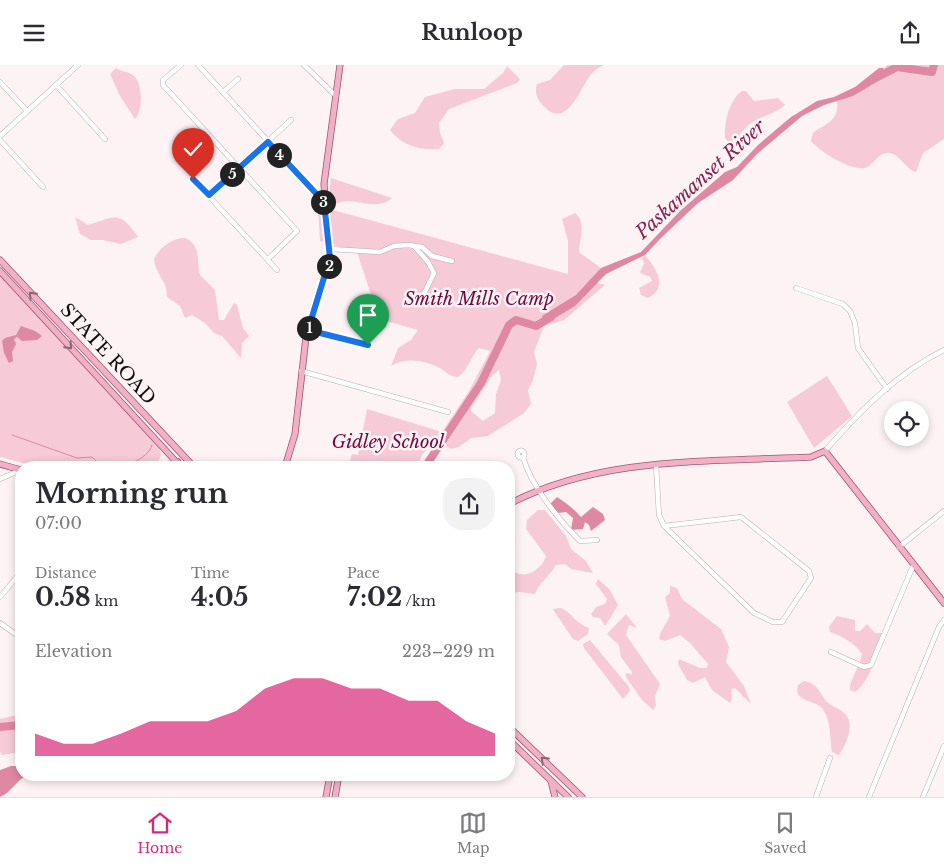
<!DOCTYPE html>
<meta charset="utf-8">
<style>
body{margin:0;font-family:"Libre Baskerville",serif;background:#f2f2f3;color:#2b2b33;height:100vh;display:flex;flex-direction:column;font-size:19px;white-space:nowrap}
*{box-sizing:border-box;margin:0}
p{font-size:16px;color:#7c7c81}
.icon{flex:none;width:28px;height:28px;fill:none;stroke:currentColor;stroke-width:2;stroke-linecap:round;stroke-linejoin:round}
.map{position:relative;flex:1;overflow:hidden}
.details{position:absolute;left:15px;top:396px;width:500px;height:320px;display:flex;flex-direction:column;background:#fff;border-radius:20px;box-shadow:0 2px 8px #0003}
.details>*{flex:none}
.controls{position:absolute;left:884px;top:336px;display:grid;gap:10px}
.controls a{display:grid;place-items:center;width:45px;height:45px;border-radius:50%;background:#fff;box-shadow:0 2px 8px #0003;font-size:25px}
.pin{position:absolute;display:grid;place-items:center;width:42px;height:42px;color:#fff;margin:-51px -21px;border-radius:50% 50% 50% 0;rotate:-45deg;box-shadow:0 0 5px #0007}
.pin .icon{rotate:45deg}
.km{position:absolute;width:25px;height:25px;margin:-12px;border-radius:50%;background:#222;color:#fff;font-size:14px;line-height:25px;text-align:center}
.round{display:grid;place-items:center;flex:none;width:52px;height:52px;border-radius:20px;background:#f2f2f3}
.overview{display:flex;align-items:center;justify-content:space-between;height:85px;padding:0 20px}
h1{font-size:28px;font-weight:700;line-height:38px}
.figures{display:grid;grid-template-columns:repeat(3,1fr);gap:8px;height:85px;padding:5px 20px}
.figures div{display:grid;align-content:center}
.figures b{font-size:25px;font-weight:700}
.figures small{font-size:14px;font-weight:400}
.figures p{font-size:14px}
.chart{height:140px;padding:10px 20px}
.chart p{display:flex;justify-content:space-between}
.chart svg{width:100%;height:90px;margin-top:5px;fill:#db2777;opacity:.7}
header{display:flex;justify-content:space-between;align-items:center;height:65px;padding:0 20px;background:#fff;font-size:22px;font-weight:700}
.menu{display:flex;justify-content:space-around;align-items:center;height:70px;border-top:1px solid #e1e1e2;background:#fff;font-size:14px;color:#7c7c81}
.menu a{display:grid;justify-items:center;gap:2px}
.menu .selected{color:#db2777}
.map>svg:first-child{display:block}
.green{fill:#f6cad7;fill-rule:evenodd}
.water{fill:#de88a4}
.lines{fill:none;stroke-linecap:round;stroke-linejoin:round}
.stream{stroke:#de88a4;stroke-width:1}
.river{stroke:#de88a4;stroke-width:8}
.minor-casing{stroke:#b9afb2;stroke-width:5.5}
.major-casing{stroke:#9d546e;stroke-width:7}
.minor{stroke:#fff;stroke-width:4.5}
.major{stroke:#f2b0c7;stroke-width:5.5}
.oneway{stroke:#8b6673}
.route-casing{stroke:#fff;stroke-width:10}
.route{stroke:#1a73e8;stroke-width:6}
.labels{text-anchor:middle;stroke-width:5;stroke-linejoin:round;paint-order:stroke}
.park-label{font-size:18px;font-style:italic;fill:#73083c;stroke:#fdf3f5}
.street-label{font-size:18px;fill:#0e0b0c;stroke:#fdf3f5}
.water-label{font-size:19px;font-style:italic;fill:#87224d;stroke:#fdf3f5}
</style>
<header><svg class="icon" aria-label="menu" viewBox="0 0 24 24"><path d="M4 6h16M4 12h16M4 18h16"/></svg>Runloop<svg class="icon" aria-label="share" viewBox="0 0 24 24"><path d="M12 15V3M7 8l5-5 5 5M5 13v7h14v-7"/></svg></header>
<div class="map">
<svg width="944" height="732" viewBox="0 0 944 732">
<rect width="100%" height="100%" fill="#fdf3f5"/>
<g class="green">
<path d="M564,0H604C598,3 593,6 589,12C577,29 565,68 540,37C536,31 535,26 537,19L550,15Z"/>
<path d="M887,0H944V74L923,88L916,107C905,105 896,80 881,90C876,93 872,100 865,103C851,106 820,87 811,76L813,68C825,59 840,55 837,37L879,11Z"/>
<path d="M507,1L520,14L517,18L449,44L439,58L440,68L444,78L439,84C421,86 401,80 390,65L398,54L415,48L425,32L455,24H484L503,8Z"/>
<path d="M116,3C121,7 129,6 134,11C143,19 143,46 135,54L120,31L110,9Z"/>
<path d="M742,26H746L754,36L778,33L785,40C775,49 761,51 750,59C742,65 738,74 729,78L725,73C724,58 729,35 742,26Z"/>
<path d="M331,113L392,133C379,145 361,136 347,136C341,136 337,139 332,140L328,137Z"/>
<path d="M318,141L568,209V176L562,154L575,148C587,156 579,175 579,187L601,203L592,216L605,220L564,255L544,261L534,287L537,299L533,315L528,325L531,339L524,348L488,371L471,373L459,382L451,384L435,375L422,390L417,402H348L352,389L358,390L367,344L442,367L469,326L490,286L479,283C471,291 467,307 458,312C450,312 446,307 440,303C425,295 405,292 391,301L398,283L411,275L418,265L362,249L371,230L357,187L320,176ZM499,305L501,315L496,329L495,348L483,356L471,346V343L492,311Z"/>
<path d="M75,152L88,160C117,151 119,145 138,172L121,179L103,175H91L80,169Z"/>
<path d="M185,173C202,180 196,196 200,210L215,225L219,255H224L234,238L237,240L243,263L249,271L242,278L241,293L222,271L214,268L205,258L192,250L185,253L180,241L167,232C167,213 156,212 154,194C160,182 172,173 185,173Z"/>
<path d="M645,190C656,203 669,222 648,233L641,230L639,223L652,216L650,212L640,208L644,198L642,193Z"/>
<polygon points="0,211 159,382 161,390 158,397 142,402 38,402 0,392"/>
<polygon points="827,311 852,351 814,383 787,337"/>
<path d="M538,445H545L566,471L571,484L586,496L593,508L571,504L565,499L556,500C550,511 539,517 535,529L520,527L509,528V504C514,505 515,508 520,509C531,512 544,500 546,491L526,464L527,455Z"/>
<polygon points="598,514 610,525 618,540 605,561 600,553 593,552 591,549 596,542 605,539 607,534 596,519"/>
<polygon points="670,521 677,523 682,534 721,564 729,582 726,597 744,621 751,639 735,623 731,624 732,633 730,638 712,625 705,612 693,618 687,615 678,599 679,594 700,603 707,603 708,599 691,579 680,570 665,576 659,574 660,569 670,551 665,532 670,528"/>
<path d="M561,543C574,549 572,556 589,563L588,569L578,576L573,574L554,546L553,544Z"/>
<polygon points="626,549 637,563 629,560 626,570 660,619 655,631 656,641 653,645 642,635 626,612 626,608 632,609 632,607 621,592 619,580 607,569"/>
<path d="M837,551L855,555V566H860L867,559L875,568H882C880,584 869,618 855,627L850,625C849,616 860,601 862,589C856,579 841,570 830,567L829,562Z"/>
<polygon points="590,575 629,622 630,626 623,634 584,583 583,579"/>
<path d="M804,616C817,618 819,627 826,636C832,642 837,642 843,647C857,658 846,679 839,690L832,687C829,671 832,658 823,644C815,634 793,638 798,620Z"/>
<polygon points="21,649 21,687 2,690 0,687 0,654"/>
</g>
<g class="water">
<polygon points="879,3 884,3 879,11 870,21 853,31 824,40 802,51 757,89 733,115 698,138 661,173 645,190 606,209 575,241 545,259 542,251 545,249 576,230 601,203 641,187 680,146 725,107 737,102 758,80 791,52 817,36 834,32 855,22"/>
<polygon points="21,261 35,266 42,271 37,275 22,276 17,272 14,274 16,279 12,287 13,296 9,298 4,288 2,276 5,273 16,270"/>
<path d="M557,432C566,438 574,444 581,452L593,442L603,449L605,455L591,466L589,460L585,457L583,464L571,465L573,453L566,447L558,448L552,442L551,438Z"/>
<path d="M11,701H21V710H28C17,714 11,728 0,732V705Z"/>
</g>
<g class="lines">
<path class="stream" d="M12,370L77,393L92,392C96,396 100,400 105,402C119,406 149,394 152,380"/>
<g class="river">
<polyline points="870,16 897,2 932,7 934,0"/>
<polyline points="425,402 481,318 509,260 516,255 536,261 551,252"/>
<polyline points="0,662 21,660"/>
</g>
<g class="minor-casing">
<g id="minor">
<polyline points="181,0 163,15 163,20 297,166 268,194"/>
<polyline points="198,0 324,137"/>
<polyline points="304,0 336,31"/>
<polyline points="0,17 27,46"/>
<polyline points="56,20 105,74"/>
<polyline points="223,27 238,14"/>
<polyline points="0,71 78,0"/>
<polyline points="0,75 43,122"/>
<polyline points="193,114 277,205"/>
<polyline points="209,130 291,55"/>
<polyline points="415,182 428,197 434,208 419,239"/>
<polyline points="330,184 380,187 394,181 408,180 422,182 432,191 452,196"/>
<polyline points="796,223 843,239 850,246 855,258 858,283 887,324"/>
<polyline points="308,265 368,280"/>
<polyline points="301,306 448,347"/>
<circle cx="521" cy="389" r="3.5"/>
<path d="M825,386C859,347 897,308 944,285"/>
<path d="M523,392C531,421 559,455 580,476L597,475"/>
<polyline points="656,400 659,450 664,461 754,548 773,557 782,557 811,513 809,506 741,452 664,461"/>
<polyline points="0,414 21,405"/>
<polyline points="899,482 944,446"/>
<polyline points="0,532 21,507"/>
<polyline points="0,558 21,573"/>
<polyline points="831,587 864,602 871,600 913,501"/>
<polyline points="816,732 830,693"/>
<polyline points="869,732 939,562 944,555"/>
<polyline points="923,732 944,681"/>
</g>
</g>
<g class="major-casing">
<g id="major">
<polyline points="0,195 194,402"/>
<polyline points="0,206 181,402"/>
<polyline points="0,399 21,405"/>
<polyline points="166,402 178,397"/>
<polyline points="285,402 295,369 306,272 330,193 324,119 340,0"/>
<path d="M509,439C601,391 709,397 811,392L825,386L944,538"/>
<polyline points="509,662 582,732"/>
<polyline points="509,675 568,732"/>
<polyline points="551,716 555,732"/>
<polyline points="326,732 330,710"/>
<polyline points="335,732 339,710"/>
</g>
</g>
<use href="#minor" class="minor"/>
<use href="#major" class="major"/>
</g>
<defs><path id="oneway-chevron" d="M-2-3.5L2.5 0L-2 3.5" fill="none" stroke-width="1.6" stroke-linecap="round" stroke-linejoin="round" transform="scale(1.25)"/></defs>
<g class="oneway">
<use href="#oneway-chevron" transform="translate(32 230) rotate(-133)"/>
<use href="#oneway-chevron" transform="translate(69 281) rotate(47)"/>
<use href="#oneway-chevron" transform="translate(544 695) rotate(-136)"/>
</g>
<g class="lines">
<g class="route-casing">
<polyline id="route" points="193,114 209,130 268,77 324,137 330,193 308,265 368,280"/>
</g>
<use href="#route" class="route"/>
</g>
<g class="labels">
<g class="park-label">
<text x="479" y="240">Smith Mills Camp</text>
<text x="388" y="383">Gidley School</text>
</g>
<g class="street-label">
<text transform="translate(108 289) rotate(47)" y="6">STATE ROAD</text>
</g>
<g class="water-label">
<text transform="translate(700 114) rotate(-42)" y="7">Paskamanset River</text>
</g>
</g>
</svg>
<div class="controls">
<a><svg class="icon" aria-label="locate" viewBox="0 0 24 24"><circle cx="12" cy="12" r="6"/><path d="M12 2v4M12 18v4M2 12h4M18 12h4"/></svg></a>
</div>
<div class="pin" style="left:368px;top:280px;background:#1e9e55"><svg class="icon" aria-label="arrive" viewBox="0 0 24 24"><path d="M6 21V4h12l-3 4 3 4H6"/></svg></div>
<div class="pin" style="left:193px;top:114px;background:#d93025"><svg class="icon" aria-label="check" viewBox="0 0 24 24"><path d="M5 12l5 5 9-10"/></svg></div>
<b class="km" style="left:309px;top:263px">1</b>
<b class="km" style="left:329px;top:201px">2</b>
<b class="km" style="left:323px;top:137px">3</b>
<b class="km" style="left:279px;top:90px">4</b>
<b class="km" style="left:232px;top:109px">5</b>
<section class="details">
<div class="overview"><div><h1>Morning run</h1><p>07:00</p></div><a class="round"><svg class="icon" aria-label="share" viewBox="0 0 24 24"><path d="M12 15V3M7 8l5-5 5 5M5 13v7h14v-7"/></svg></a></div>
<div class="figures">
<div><p>Distance</p><b>0.58<small> km</small></b></div>
<div><p>Time</p><b>4:05</b></div>
<div><p>Pace</p><b>7:02<small> /km</small></b></div>
</div>
<div class="chart"><p><span>Elevation</span>223–229 m</p>
<svg viewBox="0 0 160 44" preserveAspectRatio="none"><path d="M0 44V33L10 38L20 38L30 33L40 27L50 27L60 27L70 22L80 11L90 6L100 6L110 11L120 11L130 17L140 17L150 27L160 33V44z"/></svg>
</div>
</section>
</div>
<nav class="menu">
<a class="selected"><svg class="icon" aria-label="home" viewBox="0 0 24 24"><path d="M3 11l9-7 9 7M6 9v11h12V9"/></svg>Home</a>
<a><svg class="icon" aria-label="map" viewBox="0 0 24 24"><path d="M3 6l6-2 6 2 6-2v14l-6 2-6-2-6 2zM9 4v14M15 6v14"/></svg>Map</a>
<a><svg class="icon" aria-label="saved" viewBox="0 0 24 24"><path d="M7 4h10v16l-5-4-5 4z"/></svg>Saved</a>
</nav>
